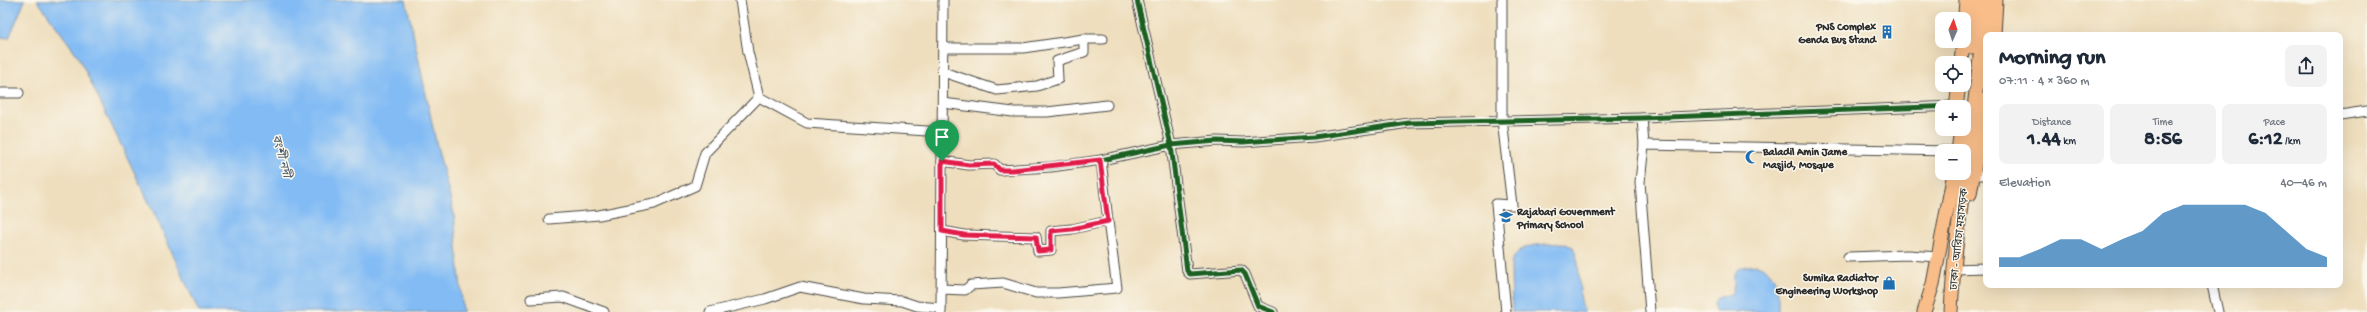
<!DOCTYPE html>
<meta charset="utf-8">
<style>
body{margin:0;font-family:"Gochi Hand","Noto Sans Bengali",sans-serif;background:#f2f2f3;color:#1f2937;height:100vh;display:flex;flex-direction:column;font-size:15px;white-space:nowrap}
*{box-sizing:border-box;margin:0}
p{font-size:13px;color:#747a83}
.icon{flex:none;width:22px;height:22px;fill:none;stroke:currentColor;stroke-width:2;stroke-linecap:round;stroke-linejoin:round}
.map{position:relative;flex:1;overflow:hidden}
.details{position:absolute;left:1983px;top:32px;width:360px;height:256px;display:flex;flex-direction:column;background:#fff;border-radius:8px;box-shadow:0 4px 16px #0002}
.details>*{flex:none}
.needle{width:26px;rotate:3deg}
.tools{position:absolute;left:1935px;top:12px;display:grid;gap:8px}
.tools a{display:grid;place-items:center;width:36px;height:36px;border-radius:8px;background:#fff;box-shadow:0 4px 16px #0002;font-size:20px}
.pin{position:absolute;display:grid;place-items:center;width:34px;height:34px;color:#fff;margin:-41px -17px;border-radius:50% 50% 50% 0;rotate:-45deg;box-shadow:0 0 4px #0007}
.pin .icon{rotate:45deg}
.round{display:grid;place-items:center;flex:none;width:42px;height:42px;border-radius:8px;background:#f2f2f3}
.headline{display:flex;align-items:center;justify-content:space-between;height:68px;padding:0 16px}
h1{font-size:22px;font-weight:700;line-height:30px}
.stats{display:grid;grid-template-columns:repeat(3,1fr);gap:6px;height:68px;padding:4px 16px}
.stats div{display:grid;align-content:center;border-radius:8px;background:#f2f2f3;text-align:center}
.stats b{font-size:20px;font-weight:700}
.stats small{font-size:11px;font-weight:400}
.stats p{font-size:11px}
.chart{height:112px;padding:8px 16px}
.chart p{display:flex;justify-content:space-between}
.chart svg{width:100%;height:72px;margin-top:4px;fill:#1f6fb2;opacity:.7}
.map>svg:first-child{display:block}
.water{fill:#83bcf4;stroke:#577490}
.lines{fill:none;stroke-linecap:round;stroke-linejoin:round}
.minor-casing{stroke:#484641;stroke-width:11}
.highway-casing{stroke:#484641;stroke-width:15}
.minor{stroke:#fff;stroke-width:9}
.highway{stroke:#f8bd89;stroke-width:13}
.cycleway-casing{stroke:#fbf7ec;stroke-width:8}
.cycleway{stroke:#1b5e20;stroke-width:5}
.route-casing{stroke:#fff;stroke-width:8}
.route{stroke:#e11d48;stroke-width:5}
.labels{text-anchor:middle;stroke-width:3;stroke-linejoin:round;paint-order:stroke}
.poi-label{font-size:11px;font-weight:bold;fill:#2b2b2b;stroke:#fbf7ec;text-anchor:end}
.street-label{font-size:11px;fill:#2b2b2b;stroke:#fbf7ec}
.water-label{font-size:12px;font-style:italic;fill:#455667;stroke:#fbf7ec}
</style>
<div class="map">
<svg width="2367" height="312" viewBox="0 0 2367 312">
<rect width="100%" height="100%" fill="#fbf7ec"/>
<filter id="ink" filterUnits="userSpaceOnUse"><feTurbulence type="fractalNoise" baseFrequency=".025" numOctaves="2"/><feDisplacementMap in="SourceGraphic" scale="8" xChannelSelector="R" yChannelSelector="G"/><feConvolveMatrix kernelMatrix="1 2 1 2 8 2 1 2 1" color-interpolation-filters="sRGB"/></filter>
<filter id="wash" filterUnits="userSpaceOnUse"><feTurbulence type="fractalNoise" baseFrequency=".012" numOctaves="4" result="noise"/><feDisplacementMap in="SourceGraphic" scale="16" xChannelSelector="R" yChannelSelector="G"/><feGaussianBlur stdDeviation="0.9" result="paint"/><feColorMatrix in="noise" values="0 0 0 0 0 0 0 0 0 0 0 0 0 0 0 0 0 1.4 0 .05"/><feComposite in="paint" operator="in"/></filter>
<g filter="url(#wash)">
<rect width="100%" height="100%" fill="#eedebd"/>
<g class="water">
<polygon points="0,0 25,0 9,38 0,37"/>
<polygon points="37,0 406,0 436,142 454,214 463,312 199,312 156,217 78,56"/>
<path d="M1562,243L1573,247C1583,267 1576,291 1584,312H1512L1511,263C1517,242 1544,245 1562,243Z"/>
<path d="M1757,265C1780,273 1778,291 1778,312H1715L1714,303L1717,298L1731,294C1741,278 1721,268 1757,265Z"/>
</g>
</g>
<g filter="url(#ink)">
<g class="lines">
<g class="minor-casing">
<g id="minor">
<polyline points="740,0 748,52 759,97 807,123 942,132"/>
<polyline points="1137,0 1171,145 1217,141 1243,142 1314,137 1409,123 1642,118 1956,106"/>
<polyline points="1502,0 1502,120 1512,205 1496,204 1506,312"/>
<polyline points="943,48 1023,48 1084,39 1103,39"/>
<polyline points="943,72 997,90 1037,86 1058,79 1057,61 1084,52 1084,39"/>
<polyline points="0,93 19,93"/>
<polyline points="943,103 1013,112 1047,112 1107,105"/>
<polyline points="2340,115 2367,111"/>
<polyline points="1642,118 1644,145"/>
<polyline points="942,161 969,165 994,164 1000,170 1051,167 1101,160 1171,145 1187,271 1190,274 1241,270 1245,274 1258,306 1273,312"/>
<polyline points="1974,175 1986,175"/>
<polyline points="549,219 599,215 654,204 695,186 705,153 759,97"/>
<polyline points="942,231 964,235 1036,237 1038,251 1051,250 1051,231 1072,229 1108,221 1101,160"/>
<polyline points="1848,257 1908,255 1939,257"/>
<polyline points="1953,269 1986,268"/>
<polyline points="2212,285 2218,312"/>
<polyline points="941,289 965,290 971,285 1003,283 1036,293 1058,293 1117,288 1108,221"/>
<polyline points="531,299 563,297 604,312"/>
<polyline points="710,312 765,299 800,287 864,299 902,301 917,306 941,308"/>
<polyline points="941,312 943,0"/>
<polyline points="1650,312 1640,182 1644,145 1950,151"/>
</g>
</g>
<g class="highway-casing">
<g id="highway">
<polyline points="1964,29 1966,0"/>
<polyline points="1994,35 1996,0"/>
<polyline points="1972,48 1975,0"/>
<polyline points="1961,63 1963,41"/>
<polyline points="1956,107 1959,85"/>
<polyline points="1958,151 1961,129"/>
<polyline points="1970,194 1986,99"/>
<polyline points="1924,312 1933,284 1954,173"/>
<path d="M1951,312C1956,207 1979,104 1985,0"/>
</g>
</g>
<use href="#minor" class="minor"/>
<use href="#highway" class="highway"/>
<g class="cycleway-casing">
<g id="cycleway">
<polyline points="1137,0 1171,145 1217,141 1243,142 1314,137 1409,123 1642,118 1956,106"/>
<polyline points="942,161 969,165 994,164 1000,170 1051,167 1101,160 1171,145 1187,271 1190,274 1241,270 1245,274 1258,306 1273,312"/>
</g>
</g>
<use href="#cycleway" class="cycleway"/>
</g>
</g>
<g class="lines" filter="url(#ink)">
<g class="route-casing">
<polygon id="route" points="1100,160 1108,221 1072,229 1051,231 1051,250 1038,251 1036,237 964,235 942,231 942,161 969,165 994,164 1000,170 1013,170"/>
</g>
<use href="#route" class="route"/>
</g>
<defs>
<g id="building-bare" transform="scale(1.08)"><path d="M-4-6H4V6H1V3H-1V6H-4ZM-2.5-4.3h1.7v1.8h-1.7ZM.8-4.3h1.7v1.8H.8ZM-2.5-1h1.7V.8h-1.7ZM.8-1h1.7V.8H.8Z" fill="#1f6fb2" stroke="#fbf7ec" stroke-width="2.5" paint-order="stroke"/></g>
<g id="mosque-bare" transform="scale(1.08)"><path d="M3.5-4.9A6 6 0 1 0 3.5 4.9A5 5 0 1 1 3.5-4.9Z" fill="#1f6fb2" stroke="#fbf7ec" stroke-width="2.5" paint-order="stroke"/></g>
<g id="school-bare" transform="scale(1.08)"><path d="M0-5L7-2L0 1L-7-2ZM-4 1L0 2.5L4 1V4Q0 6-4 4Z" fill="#1f6fb2" stroke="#fbf7ec" stroke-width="2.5" paint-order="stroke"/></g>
<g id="shop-bare" transform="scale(1.08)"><path d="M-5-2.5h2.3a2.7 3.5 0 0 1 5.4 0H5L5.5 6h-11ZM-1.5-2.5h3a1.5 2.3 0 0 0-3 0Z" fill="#1f6fb2" stroke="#fbf7ec" stroke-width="2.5" paint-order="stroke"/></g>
</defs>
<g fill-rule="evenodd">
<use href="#building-bare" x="1887" y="32"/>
<use href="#mosque-bare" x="1752" y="157"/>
<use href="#school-bare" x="1506" y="217"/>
<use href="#shop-bare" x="1889" y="283"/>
</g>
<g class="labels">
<g class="poi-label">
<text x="1876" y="30">PNS Complex<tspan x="1876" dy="13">Genda Bus Stand</tspan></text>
<text x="1763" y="155" text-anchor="start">Baladil Amin Jame<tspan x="1763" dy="13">Masjid, Mosque</tspan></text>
<text x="1517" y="215" text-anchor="start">Rajabari Government<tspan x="1517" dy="13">Primary School</tspan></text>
<text x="1878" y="281">Sumika Radiator<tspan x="1878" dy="13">Engineering Workshop</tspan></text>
</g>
<g class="street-label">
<text transform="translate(1958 239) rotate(-84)" y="4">ঢাকা - আরিচা মহাসড়ক</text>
</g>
<g class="water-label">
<text transform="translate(282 156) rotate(75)" y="4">বংশী নদী</text>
</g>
</g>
</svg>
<div class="tools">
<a><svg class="needle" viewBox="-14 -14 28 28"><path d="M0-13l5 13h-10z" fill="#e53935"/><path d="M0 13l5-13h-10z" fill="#747a83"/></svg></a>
<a><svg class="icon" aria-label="locate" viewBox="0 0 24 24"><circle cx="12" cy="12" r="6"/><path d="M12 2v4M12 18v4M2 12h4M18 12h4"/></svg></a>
<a>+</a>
<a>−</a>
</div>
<div class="pin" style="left:942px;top:161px;background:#1e9e55"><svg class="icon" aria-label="arrive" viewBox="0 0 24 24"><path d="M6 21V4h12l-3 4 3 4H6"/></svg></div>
<section class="details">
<div class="headline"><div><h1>Morning run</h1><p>07:11 · 4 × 360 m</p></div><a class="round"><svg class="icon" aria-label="share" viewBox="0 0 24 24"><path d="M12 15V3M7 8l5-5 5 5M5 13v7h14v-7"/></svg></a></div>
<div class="stats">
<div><p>Distance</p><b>1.44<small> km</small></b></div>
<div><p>Time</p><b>8:56</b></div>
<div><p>Pace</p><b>6:12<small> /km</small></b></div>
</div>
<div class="chart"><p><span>Elevation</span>40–46 m</p>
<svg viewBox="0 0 160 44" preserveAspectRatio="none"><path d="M0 44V38L10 38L20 33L30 27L40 27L50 33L60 27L70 22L80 11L90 6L100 6L110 6L120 6L130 11L140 22L150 33L160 38V44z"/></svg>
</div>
</section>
</div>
